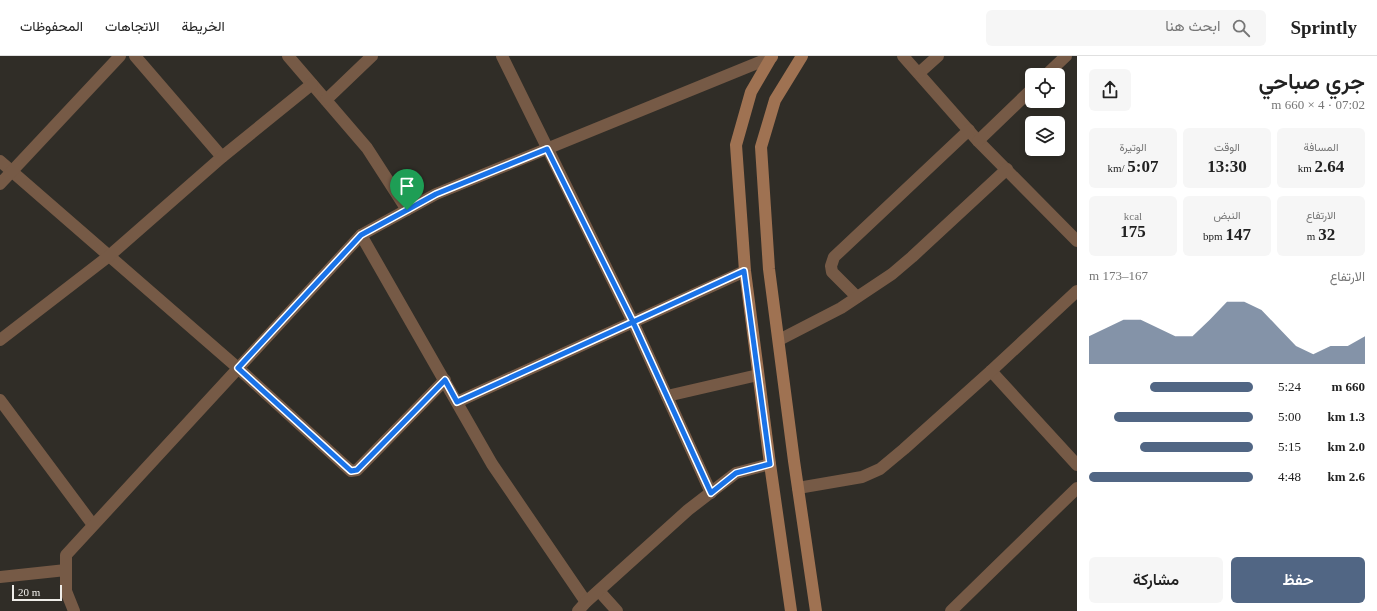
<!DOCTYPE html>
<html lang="ar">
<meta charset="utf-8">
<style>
body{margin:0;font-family:"Times New Roman",Vazirmatn,serif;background:#f6f6f6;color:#222;direction:rtl;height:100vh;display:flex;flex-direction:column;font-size:15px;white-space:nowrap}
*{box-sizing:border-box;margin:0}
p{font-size:13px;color:#767676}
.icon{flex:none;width:22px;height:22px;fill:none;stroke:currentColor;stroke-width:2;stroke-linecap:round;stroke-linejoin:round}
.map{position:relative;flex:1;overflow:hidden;direction:ltr}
.side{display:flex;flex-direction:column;background:#fff;width:300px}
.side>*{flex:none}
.tools{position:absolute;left:1025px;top:12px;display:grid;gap:8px}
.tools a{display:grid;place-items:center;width:40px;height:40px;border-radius:6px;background:#fff;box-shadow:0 2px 6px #0003;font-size:20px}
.scale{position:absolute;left:12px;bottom:10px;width:50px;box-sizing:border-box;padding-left:4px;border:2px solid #efede9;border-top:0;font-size:11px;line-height:14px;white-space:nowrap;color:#efede9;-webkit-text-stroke:3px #302d27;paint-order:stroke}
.pin{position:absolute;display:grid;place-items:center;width:34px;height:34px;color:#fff;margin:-41px -17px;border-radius:50% 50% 50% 0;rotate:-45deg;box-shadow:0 0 4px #0007}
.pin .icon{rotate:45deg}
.round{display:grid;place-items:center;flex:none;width:42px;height:42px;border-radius:6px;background:#f6f6f6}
.headline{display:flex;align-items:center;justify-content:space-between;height:68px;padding:0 12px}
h1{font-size:22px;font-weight:600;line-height:30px}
.figures{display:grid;grid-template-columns:repeat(3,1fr);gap:6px;height:68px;padding:4px 12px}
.figures div{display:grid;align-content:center;border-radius:6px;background:#f6f6f6;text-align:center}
.figures b{font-size:17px;font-weight:600}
.figures small{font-size:11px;font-weight:400}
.figures p{font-size:11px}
.chart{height:112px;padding:8px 12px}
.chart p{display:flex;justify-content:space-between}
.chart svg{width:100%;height:72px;margin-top:4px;fill:#516684;opacity:.7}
.cta{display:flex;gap:8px;margin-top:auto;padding:8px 12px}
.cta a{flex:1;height:46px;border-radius:6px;background:#516684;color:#fff;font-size:16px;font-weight:600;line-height:46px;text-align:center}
.cta a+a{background:#f6f6f6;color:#222}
ul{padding:0 12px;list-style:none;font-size:13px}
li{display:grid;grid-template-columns:64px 48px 1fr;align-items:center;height:30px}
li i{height:10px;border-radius:5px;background:#516684}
header{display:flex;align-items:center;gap:24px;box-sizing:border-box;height:56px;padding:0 20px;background:#fff;border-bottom:1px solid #e0e0e0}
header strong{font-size:19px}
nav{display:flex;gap:22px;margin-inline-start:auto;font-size:14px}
.search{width:280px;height:36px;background:#f6f6f6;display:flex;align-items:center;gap:10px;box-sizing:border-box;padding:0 14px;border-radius:6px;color:#767676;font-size:15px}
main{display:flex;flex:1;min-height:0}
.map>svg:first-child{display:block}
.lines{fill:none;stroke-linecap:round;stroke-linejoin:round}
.street{stroke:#765a46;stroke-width:12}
.secondary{stroke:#9f7252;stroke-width:12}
.route-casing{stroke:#fff;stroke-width:8}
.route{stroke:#1a73e8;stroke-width:5}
</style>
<header>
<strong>Sprintly</strong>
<div class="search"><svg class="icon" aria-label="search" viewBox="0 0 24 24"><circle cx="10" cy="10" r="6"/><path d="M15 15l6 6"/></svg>ابحث هنا</div>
<nav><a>الخريطة</a><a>الاتجاهات</a><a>المحفوظات</a></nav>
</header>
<main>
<section class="side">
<div class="headline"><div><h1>جري صباحي</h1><p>07:02 · 4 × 660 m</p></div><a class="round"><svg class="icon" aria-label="share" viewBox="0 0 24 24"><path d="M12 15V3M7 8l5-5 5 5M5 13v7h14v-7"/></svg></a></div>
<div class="figures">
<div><p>المسافة</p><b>2.64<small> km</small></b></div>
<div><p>الوقت</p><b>13:30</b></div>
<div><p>الوتيرة</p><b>5:07<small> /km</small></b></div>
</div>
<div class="figures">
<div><p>الارتفاع</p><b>32<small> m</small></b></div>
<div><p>النبض</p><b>147<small> bpm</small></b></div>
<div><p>kcal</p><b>175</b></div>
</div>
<div class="chart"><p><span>الارتفاع</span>167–173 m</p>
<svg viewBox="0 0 160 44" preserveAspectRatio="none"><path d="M0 44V27L10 22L20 17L30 17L40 22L50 27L60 27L70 17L80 6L90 6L100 11L110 22L120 33L130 38L140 33L150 33L160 27V44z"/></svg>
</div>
<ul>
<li><b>660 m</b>5:24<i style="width:63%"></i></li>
<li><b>1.3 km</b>5:00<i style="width:85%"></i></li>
<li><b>2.0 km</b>5:15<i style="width:69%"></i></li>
<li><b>2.6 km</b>4:48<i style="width:100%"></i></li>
</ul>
<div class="cta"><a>حفظ</a><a>مشاركة</a></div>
</section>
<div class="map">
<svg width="1077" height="555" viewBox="0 0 1077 555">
<rect width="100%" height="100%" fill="#302d27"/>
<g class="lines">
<g class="street">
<polyline points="135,0 222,101"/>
<polyline points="288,0 367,92 407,154"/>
<polyline points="502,0 633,266 711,437"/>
<polyline points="903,0 978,85 1077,185"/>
<polyline points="919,17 938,0"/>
<polyline points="1046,19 1066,0"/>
<polyline points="326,44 372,0"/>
<polyline points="978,85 1032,33"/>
<polyline points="0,105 238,312 351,415 357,414 445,324"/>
<polyline points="0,128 120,0"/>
<polyline points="361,179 492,408 586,546"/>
<polyline points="857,241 832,216 831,210 834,201 969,74"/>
<polyline points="0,284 109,200 222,101 312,28"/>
<polyline points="779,284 841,252 892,218 912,201 1007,113"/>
<polyline points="991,315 1077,409"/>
<polyline points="667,340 758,319"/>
<polyline points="0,344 93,469"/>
<polyline points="457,346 745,215"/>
<polyline points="798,432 862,421 880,413 904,393 991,315 1077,235"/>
<polyline points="0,521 66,514"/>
<polyline points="599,535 617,555"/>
<polyline points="74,555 66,535 66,499 361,179 436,138 772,1"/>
<polyline points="578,555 586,546 688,454 736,417 770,408"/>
<polyline points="951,555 1077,432"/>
</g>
<g class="secondary">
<polyline points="772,0 751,36 736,89 745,215 770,408 791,555"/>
<polyline points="802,0 775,44 761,91 769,213 794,405 816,555"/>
</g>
</g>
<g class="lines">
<g class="route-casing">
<polyline id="route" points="407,154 361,179 238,312 351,415 357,414 445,324 457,346 633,266 711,437 736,417 770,408 744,215 633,266 547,93 436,138 407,154"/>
</g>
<use href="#route" class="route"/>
</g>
</svg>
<div class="tools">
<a><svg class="icon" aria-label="locate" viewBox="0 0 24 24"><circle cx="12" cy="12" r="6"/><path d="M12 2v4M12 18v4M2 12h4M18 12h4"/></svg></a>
<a><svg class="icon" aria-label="layers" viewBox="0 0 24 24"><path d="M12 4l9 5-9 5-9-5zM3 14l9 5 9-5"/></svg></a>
</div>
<div class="scale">20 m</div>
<div class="pin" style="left:407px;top:154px;background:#1e9e55"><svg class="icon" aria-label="arrive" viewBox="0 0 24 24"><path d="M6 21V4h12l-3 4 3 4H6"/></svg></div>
</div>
</main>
